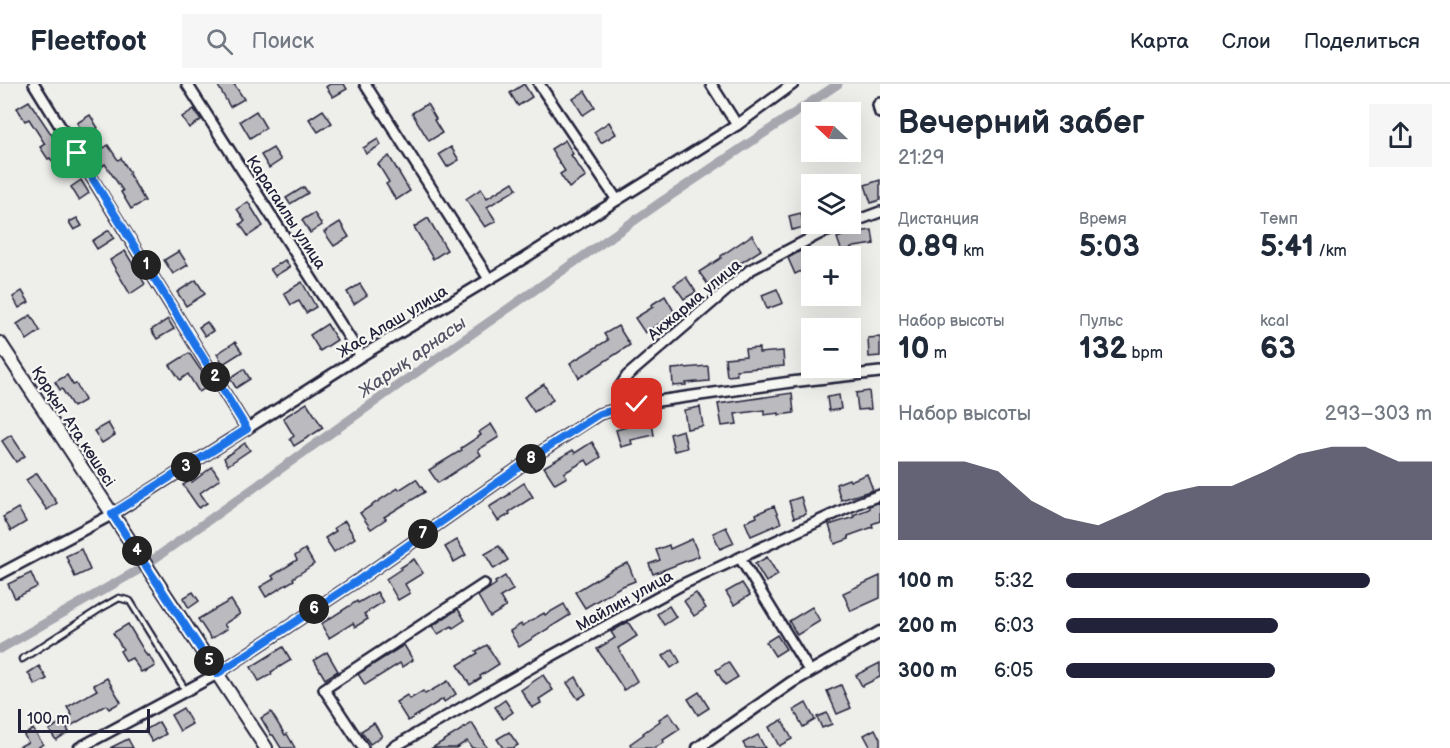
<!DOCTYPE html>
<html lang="ru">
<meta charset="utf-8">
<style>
body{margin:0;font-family:"Balsamiq Sans",sans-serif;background:#f6f6f7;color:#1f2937;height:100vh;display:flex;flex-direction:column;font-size:22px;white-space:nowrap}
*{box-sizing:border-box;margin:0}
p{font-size:20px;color:#747a83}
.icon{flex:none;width:33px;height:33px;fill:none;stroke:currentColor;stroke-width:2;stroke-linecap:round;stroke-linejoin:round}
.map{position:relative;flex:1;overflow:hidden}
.drawer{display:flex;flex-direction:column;background:#fff;width:570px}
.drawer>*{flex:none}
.needle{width:39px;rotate:292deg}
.tools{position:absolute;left:801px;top:18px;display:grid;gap:12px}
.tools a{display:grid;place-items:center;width:60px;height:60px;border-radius:0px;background:#fff;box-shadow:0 6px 24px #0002;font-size:30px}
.scale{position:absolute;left:18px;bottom:15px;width:132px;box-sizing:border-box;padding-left:6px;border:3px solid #22223b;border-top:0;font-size:16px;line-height:21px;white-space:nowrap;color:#22223b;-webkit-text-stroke:4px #f6f6f2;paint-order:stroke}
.pin{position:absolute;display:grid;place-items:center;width:51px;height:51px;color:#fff;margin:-26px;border-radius:12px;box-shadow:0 3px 9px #0006}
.km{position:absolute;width:30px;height:30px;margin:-15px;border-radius:50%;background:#222;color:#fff;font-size:16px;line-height:30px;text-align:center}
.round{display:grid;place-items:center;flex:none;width:63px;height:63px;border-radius:0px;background:#f6f6f7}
.summary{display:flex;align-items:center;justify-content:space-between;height:102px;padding:0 18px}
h1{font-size:33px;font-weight:800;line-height:45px}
.figures{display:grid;grid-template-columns:repeat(3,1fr);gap:9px;height:102px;padding:6px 18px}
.figures div{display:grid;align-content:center}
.figures b{font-size:30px;font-weight:800}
.figures small{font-size:16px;font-weight:400}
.figures p{font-size:16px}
.chart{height:168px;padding:12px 18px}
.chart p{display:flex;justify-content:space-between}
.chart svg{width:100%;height:108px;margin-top:6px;fill:#22223b;opacity:.7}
ul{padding:0 18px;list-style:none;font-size:20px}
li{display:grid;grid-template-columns:96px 72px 1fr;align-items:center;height:45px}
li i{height:15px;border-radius:8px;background:#22223b}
header{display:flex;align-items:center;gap:36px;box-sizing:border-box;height:84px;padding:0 30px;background:#fff;border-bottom:2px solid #e0e1e3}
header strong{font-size:28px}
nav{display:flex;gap:33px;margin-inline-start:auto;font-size:21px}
.search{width:420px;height:54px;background:#f6f6f7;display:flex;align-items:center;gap:15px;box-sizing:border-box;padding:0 21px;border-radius:0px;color:#747a83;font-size:22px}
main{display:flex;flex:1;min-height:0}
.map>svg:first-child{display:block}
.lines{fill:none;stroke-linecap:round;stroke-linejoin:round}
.canal{stroke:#a7a7af;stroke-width:9}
.building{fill:#bbbbbf;stroke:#22223b;stroke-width:1.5}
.service-casing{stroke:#22223b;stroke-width:9}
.minor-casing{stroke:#22223b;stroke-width:14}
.tertiary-casing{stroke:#22223b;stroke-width:15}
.secondary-casing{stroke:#22223b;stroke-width:16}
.service{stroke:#f6f6f2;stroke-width:4.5}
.minor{stroke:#f6f6f2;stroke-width:9}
.tertiary{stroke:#f6f6f2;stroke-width:10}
.secondary{stroke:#f6f6f2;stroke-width:12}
.route-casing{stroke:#fff;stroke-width:12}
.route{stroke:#1a73e8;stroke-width:8}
.labels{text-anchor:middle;stroke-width:4.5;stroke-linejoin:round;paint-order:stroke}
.street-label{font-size:16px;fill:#22223b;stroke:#f6f6f2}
.water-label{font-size:18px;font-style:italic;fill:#575769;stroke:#f6f6f2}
</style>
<header>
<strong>Fleetfoot</strong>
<div class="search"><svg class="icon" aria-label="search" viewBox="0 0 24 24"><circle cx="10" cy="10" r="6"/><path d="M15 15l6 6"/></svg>Поиск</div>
<nav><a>Карта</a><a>Слои</a><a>Поделиться</a></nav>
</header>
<main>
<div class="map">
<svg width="880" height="664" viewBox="0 0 880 664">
<rect width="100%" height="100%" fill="#eeeeeb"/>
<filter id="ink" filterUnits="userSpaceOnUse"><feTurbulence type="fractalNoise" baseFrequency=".0167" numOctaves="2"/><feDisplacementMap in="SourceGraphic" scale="12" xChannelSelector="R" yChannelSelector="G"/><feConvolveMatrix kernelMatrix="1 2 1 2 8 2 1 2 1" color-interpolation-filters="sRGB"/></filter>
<g filter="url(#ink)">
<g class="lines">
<polyline class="canal" points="0,565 140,485 397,302 661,118 838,0"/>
</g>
<g class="building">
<polygon points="217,0 234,0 244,15 230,23"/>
<polygon points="330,0 344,0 347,5 333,13 326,3"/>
<polygon points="524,0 532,13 518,22 510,9"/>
<polygon points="585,7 595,23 583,31 573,15"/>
<polygon points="29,17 70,78 58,87 50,74 48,75 40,63 45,60 29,35 25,37 17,24"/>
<polygon points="427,20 436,35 434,36 442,49 429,57 412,29"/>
<polygon points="194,25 201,36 189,44 182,33"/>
<polygon points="323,26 332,39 318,48 309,35"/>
<polygon points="256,27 266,44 250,54 240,37"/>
<polygon points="90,31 98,44 93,47 104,64 108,61 118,76 121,74 130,89 129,90 145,117 131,125 121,108 123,107 105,80 103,82 77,39"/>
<polygon points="609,38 616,50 601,59 594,48"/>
<polygon points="378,55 381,61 366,70 363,64"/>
<polygon points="565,56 573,70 571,71 586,93 569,104 560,90 565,87 551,65"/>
<polygon points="451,63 459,76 447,83 439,70"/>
<polygon points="273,64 281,76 269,84 261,71"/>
<polygon points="389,72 410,107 396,116 386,100 389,98 378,80"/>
<polygon points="81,96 89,109 79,116 71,103"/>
<polygon points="880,96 880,116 871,119 865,101"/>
<polygon points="513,98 517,105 487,123 496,137 485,143 466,115 481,105 487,114"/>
<polygon points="304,103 308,109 290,120 286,114"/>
<polygon points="248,118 263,142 248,152 240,140 245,137 237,125"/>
<polygon points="314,129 322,141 310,149 302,136"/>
<polygon points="801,129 804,143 792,146 789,132"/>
<polygon points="77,134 82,142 74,146 69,138"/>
<polygon points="428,134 447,166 433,175 414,143"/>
<polygon points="340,138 349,153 334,162 324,148"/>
<polygon points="109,146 114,154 97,165 92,157"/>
<polygon points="872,146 874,160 854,163 842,168 837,154 850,149"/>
<polygon points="752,151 761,166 719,193 720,195 709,202 699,188 721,174 721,172"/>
<polygon points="802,166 810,183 795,190 788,174"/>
<polygon points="125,167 145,200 130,210 110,176"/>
<polygon points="179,167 188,181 173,190 164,176"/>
<polygon points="285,176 290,183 275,192 270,185"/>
<polygon points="686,193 696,208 684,215 674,201"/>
<polygon points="196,196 205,210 186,222 177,208"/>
<polygon points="302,198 316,223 306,229 299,217 291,221 284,209"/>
<polygon points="360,200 367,211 354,220 347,208"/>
<polygon points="777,205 783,219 767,225 762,211"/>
<polygon points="22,207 29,218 19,224 13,213"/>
<polygon points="665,212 675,229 645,249 635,234 653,223 651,221"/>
<polygon points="31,231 40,247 27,256 17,240"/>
<polygon points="168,235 174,245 157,255 151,246"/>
<polygon points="207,238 213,247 205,252 199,243"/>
<polygon points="327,240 337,256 320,267 310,251"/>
<polygon points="618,242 630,261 579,294 570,279 608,256 604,250"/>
<polygon points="880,253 880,272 869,273 868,254"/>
<polygon points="235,258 242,268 223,280 217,270"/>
<polygon points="759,264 759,269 783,267 784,282 736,286 737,291 727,292 725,274 746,272 745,265"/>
<polygon points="189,269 211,301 199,308 188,290 180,296 170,281"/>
<polygon points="708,282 709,297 686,299 686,301 673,302 672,285"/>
<polygon points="244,285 250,295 236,304 230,294"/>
<polygon points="67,291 73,301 76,300 85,316 73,323 62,305 60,306 55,298"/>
<polygon points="544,300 553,316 534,328 524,313"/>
<polygon points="869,307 871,325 858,326 856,309"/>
<polygon points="792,309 794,329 779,331 779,329 764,331 764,326 735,330 737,340 722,342 718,320"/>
<polygon points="839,311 841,325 829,327 827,313"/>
<polygon points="307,319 323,344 294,362 290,355 294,352 283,334"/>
<polygon points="700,323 703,342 687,345 684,326"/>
<polygon points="651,334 654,351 631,356 632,360 621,363 616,346 634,341 633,338"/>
<polygon points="108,339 115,351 102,359 94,347"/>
<polygon points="491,340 499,353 478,366 481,371 438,399 429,386 462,366 461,364 481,351 479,348"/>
<polygon points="683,346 687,364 674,367 670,350"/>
<polygon points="11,351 25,372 16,378 2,357"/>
<polygon points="592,358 601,373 589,381 586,376 564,389 567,393 555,400 544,383 573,366 575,369"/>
<polygon points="245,359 250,366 228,381 224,374"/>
<polygon points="212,383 220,395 200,409 207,419 199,424 183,401 191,396 192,398"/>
<polygon points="37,389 57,419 47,426 26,396"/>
<polygon points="867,390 873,406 841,416 836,400 849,395 850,397"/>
<polygon points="416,395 425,408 384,433 386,435 371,445 360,429 398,404 399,406"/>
<polygon points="524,399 533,413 509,428 510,430 498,437 489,423 510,410 509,409"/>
<polygon points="801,413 806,430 794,434 789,417"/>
<polygon points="880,418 880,437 872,440 873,443 848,452 849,455 835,460 829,441 854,433 853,431 869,425 869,422"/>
<polygon points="774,422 781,439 751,452 745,438 757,433 756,430"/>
<polygon points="18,424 26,438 11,447 3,433"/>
<polygon points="345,437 355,454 334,468 325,454 336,447 334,444"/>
<polygon points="726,443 734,459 720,465 713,449"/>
<polygon points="692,455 699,472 653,490 649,480 660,476 656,466 669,461 670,465"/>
<polygon points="457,456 466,471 454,478 445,463"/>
<polygon points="499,462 508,476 494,485 485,470"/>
<polygon points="81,465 90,486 75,493 66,472"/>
<polygon points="305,465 314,480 293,494 294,496 266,513 260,503 274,495 272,492 297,476 295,472"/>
<polygon points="767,473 778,491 766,498 755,480"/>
<polygon points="414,475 423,489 405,500 410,509 398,516 386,495 401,485 400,484"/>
<polygon points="628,479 635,497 620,503 585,524 575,508 613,485"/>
<polygon points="31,489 37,503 15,514 8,500"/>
<polygon points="505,492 513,506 500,513 506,523 490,533 478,512 496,500 495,498"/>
<polygon points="880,492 880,514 851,527 843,509"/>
<polygon points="742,499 750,511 734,521 726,508"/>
<polygon points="193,508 199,517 189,524 183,514"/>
<polygon points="377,508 383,518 364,530 368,535 355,543 353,539 329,554 321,540 357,517 358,519"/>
<polygon points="696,509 706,524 694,532 684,517"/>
<polygon points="231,516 240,530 224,540 227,545 211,555 198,535"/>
<polygon points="564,520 570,531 519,563 510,547 521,540 522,542 544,529 545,531"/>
<polygon points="669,522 676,533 664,541 657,530"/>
<polygon points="812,523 820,537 797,551 789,537"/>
<polygon points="458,525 465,536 453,544 452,542 438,550 432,542"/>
<polygon points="628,538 637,552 618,564 637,597 624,606 597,565 615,554 611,548"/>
<polygon points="128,540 147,572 149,571 155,582 145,588 145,586 141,588 132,574 126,577 120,567 123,565 113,549"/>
<polygon points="777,551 786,565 775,572 766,558"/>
<polygon points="404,561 413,576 402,583 400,579 365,601 358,590"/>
<polygon points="487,561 499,580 480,592 481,594 470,601 458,581 478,569 476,567"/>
<polygon points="283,563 291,576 271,588 272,590 259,597 251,583"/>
<polygon points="673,565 680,578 671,584 663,572"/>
<polygon points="327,568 338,587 325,595 314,576"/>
<polygon points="728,578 738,593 725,601 716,586"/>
<polygon points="880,579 880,593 862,602 856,591"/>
<polygon points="39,582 47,595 35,601 28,589"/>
<polygon points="543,591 553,606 539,615 541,619 532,624 521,606"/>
<polygon points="576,593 586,610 578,615 567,599"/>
<polygon points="107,594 121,618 109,625 106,621 67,644 69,648 56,656 49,646 72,631 67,623 97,606 94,601"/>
<polygon points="448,597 456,610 444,618 443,615 408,637 396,618 407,611 410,615 423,607 425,610"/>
<polygon points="841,601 851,624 837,630 827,607"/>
<polygon points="699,608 709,624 698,631 688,615"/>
<polygon points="505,616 513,628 503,635 495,623"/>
<polygon points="806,619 815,636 803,643 794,626"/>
<polygon points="183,624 192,640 180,647 171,631"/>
<polygon points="271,628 285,651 287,650 295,664 281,664 273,651 271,651 261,634"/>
<polygon points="669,629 680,645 663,656 664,658 655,664 632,664 630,660 644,650 643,649 660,637 659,635"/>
<polygon points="827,629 832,640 822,644 817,633"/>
<polygon points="782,636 792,655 779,662 769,643"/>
<polygon points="159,638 166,650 152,658 145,646"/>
<polygon points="374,639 382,652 370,660 361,647"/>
<polygon points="472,639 487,664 472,664 467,657 456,664 432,664"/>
<polygon points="33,645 43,660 37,664 17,664 28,658 24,651"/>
<polygon points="875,645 880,655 880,662 871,664 864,651"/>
<polygon points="509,648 518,661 513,664 503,664 497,655"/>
<polygon points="758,651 765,664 746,664 743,659"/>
<polygon points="128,655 133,664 110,664"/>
</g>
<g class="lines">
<g class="service-casing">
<polyline id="service" points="22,575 103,523 119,514 130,517 186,607"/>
</g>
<g class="minor-casing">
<g id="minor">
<polyline points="34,0 247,345"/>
<polyline points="187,0 361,272"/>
<polyline points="365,0 489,195"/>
<polyline points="539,0 617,116"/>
<polyline points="711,0 737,41"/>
<polyline points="880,19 878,21 880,29"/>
<polyline points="850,139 880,128"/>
<polyline points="625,323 620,303 627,292 750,186 819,150 848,140"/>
<polyline points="740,474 810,588"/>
<polyline points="0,490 113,430 361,272 518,178 737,41 793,0"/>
<polyline points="79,664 217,590 360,495 548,363 599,330 637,320 791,298 880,288"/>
<polyline points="363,664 324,605 484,500"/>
<polyline points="392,664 546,575 681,501 858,419 880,411"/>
</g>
</g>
<g class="tertiary-casing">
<polyline id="tertiary" points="698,664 792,598 880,548"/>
</g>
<g class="secondary-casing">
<polyline id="secondary" points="0,259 266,664"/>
</g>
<use href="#service" class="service"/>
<use href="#minor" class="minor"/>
<use href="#tertiary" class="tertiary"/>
<use href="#secondary" class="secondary"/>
</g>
</g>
<g class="lines" filter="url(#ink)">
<g class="route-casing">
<polyline id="route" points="77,69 247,345 112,430 217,590 360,495 548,363 599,330 637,320"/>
</g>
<use href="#route" class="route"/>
</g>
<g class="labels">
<g class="street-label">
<text transform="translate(287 128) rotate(57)" y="6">Карагаилы улица</text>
<text transform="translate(694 215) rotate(-40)" y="6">Акжарма улица</text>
<text transform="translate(392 237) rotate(-31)" y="6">Жас Алаш улица</text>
<text transform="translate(74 342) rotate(57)" y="6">Қорқыт Ата көшесі</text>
<text transform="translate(624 516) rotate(-29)" y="6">Майлин улица</text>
</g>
<g class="water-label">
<text transform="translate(412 273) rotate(-35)" y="6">Жарық арнасы</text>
</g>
</g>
</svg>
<div class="tools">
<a><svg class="needle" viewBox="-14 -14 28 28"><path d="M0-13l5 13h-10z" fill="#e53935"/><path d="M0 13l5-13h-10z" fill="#747a83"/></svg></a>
<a><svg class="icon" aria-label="layers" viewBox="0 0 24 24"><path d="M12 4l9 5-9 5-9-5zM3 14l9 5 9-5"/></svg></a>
<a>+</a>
<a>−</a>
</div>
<div class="scale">100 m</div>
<div class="pin" style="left:77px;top:69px;background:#1e9e55"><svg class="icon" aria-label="arrive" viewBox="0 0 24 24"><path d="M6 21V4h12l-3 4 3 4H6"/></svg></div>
<div class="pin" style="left:637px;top:320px;background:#d93025"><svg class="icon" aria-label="check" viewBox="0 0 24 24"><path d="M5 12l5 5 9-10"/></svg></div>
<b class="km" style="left:146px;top:181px">1</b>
<b class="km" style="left:215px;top:293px">2</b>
<b class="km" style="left:186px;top:383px">3</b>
<b class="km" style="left:137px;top:467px">4</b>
<b class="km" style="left:209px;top:577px">5</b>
<b class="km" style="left:314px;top:525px">6</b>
<b class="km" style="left:423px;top:450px">7</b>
<b class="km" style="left:531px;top:375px">8</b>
</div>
<section class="drawer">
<div class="summary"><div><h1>Вечерний забег</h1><p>21:29</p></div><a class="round"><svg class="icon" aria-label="share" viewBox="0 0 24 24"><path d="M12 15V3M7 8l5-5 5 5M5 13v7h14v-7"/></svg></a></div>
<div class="figures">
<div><p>Дистанция</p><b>0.89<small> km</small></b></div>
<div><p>Время</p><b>5:03</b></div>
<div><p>Темп</p><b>5:41<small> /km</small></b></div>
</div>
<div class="figures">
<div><p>Набор высоты</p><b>10<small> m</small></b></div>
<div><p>Пульс</p><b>132<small> bpm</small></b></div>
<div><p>kcal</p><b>63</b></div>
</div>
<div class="chart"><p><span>Набор высоты</span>293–303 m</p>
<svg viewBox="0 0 160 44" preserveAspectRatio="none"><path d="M0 44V12L10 12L20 12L30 16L40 28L50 35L60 38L70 32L80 25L90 22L100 22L110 16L120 9L130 6L140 6L150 12L160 12V44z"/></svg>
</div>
<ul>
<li><b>100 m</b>5:32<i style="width:83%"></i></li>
<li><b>200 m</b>6:03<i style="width:58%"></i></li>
<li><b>300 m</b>6:05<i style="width:57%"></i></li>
</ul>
</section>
</main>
